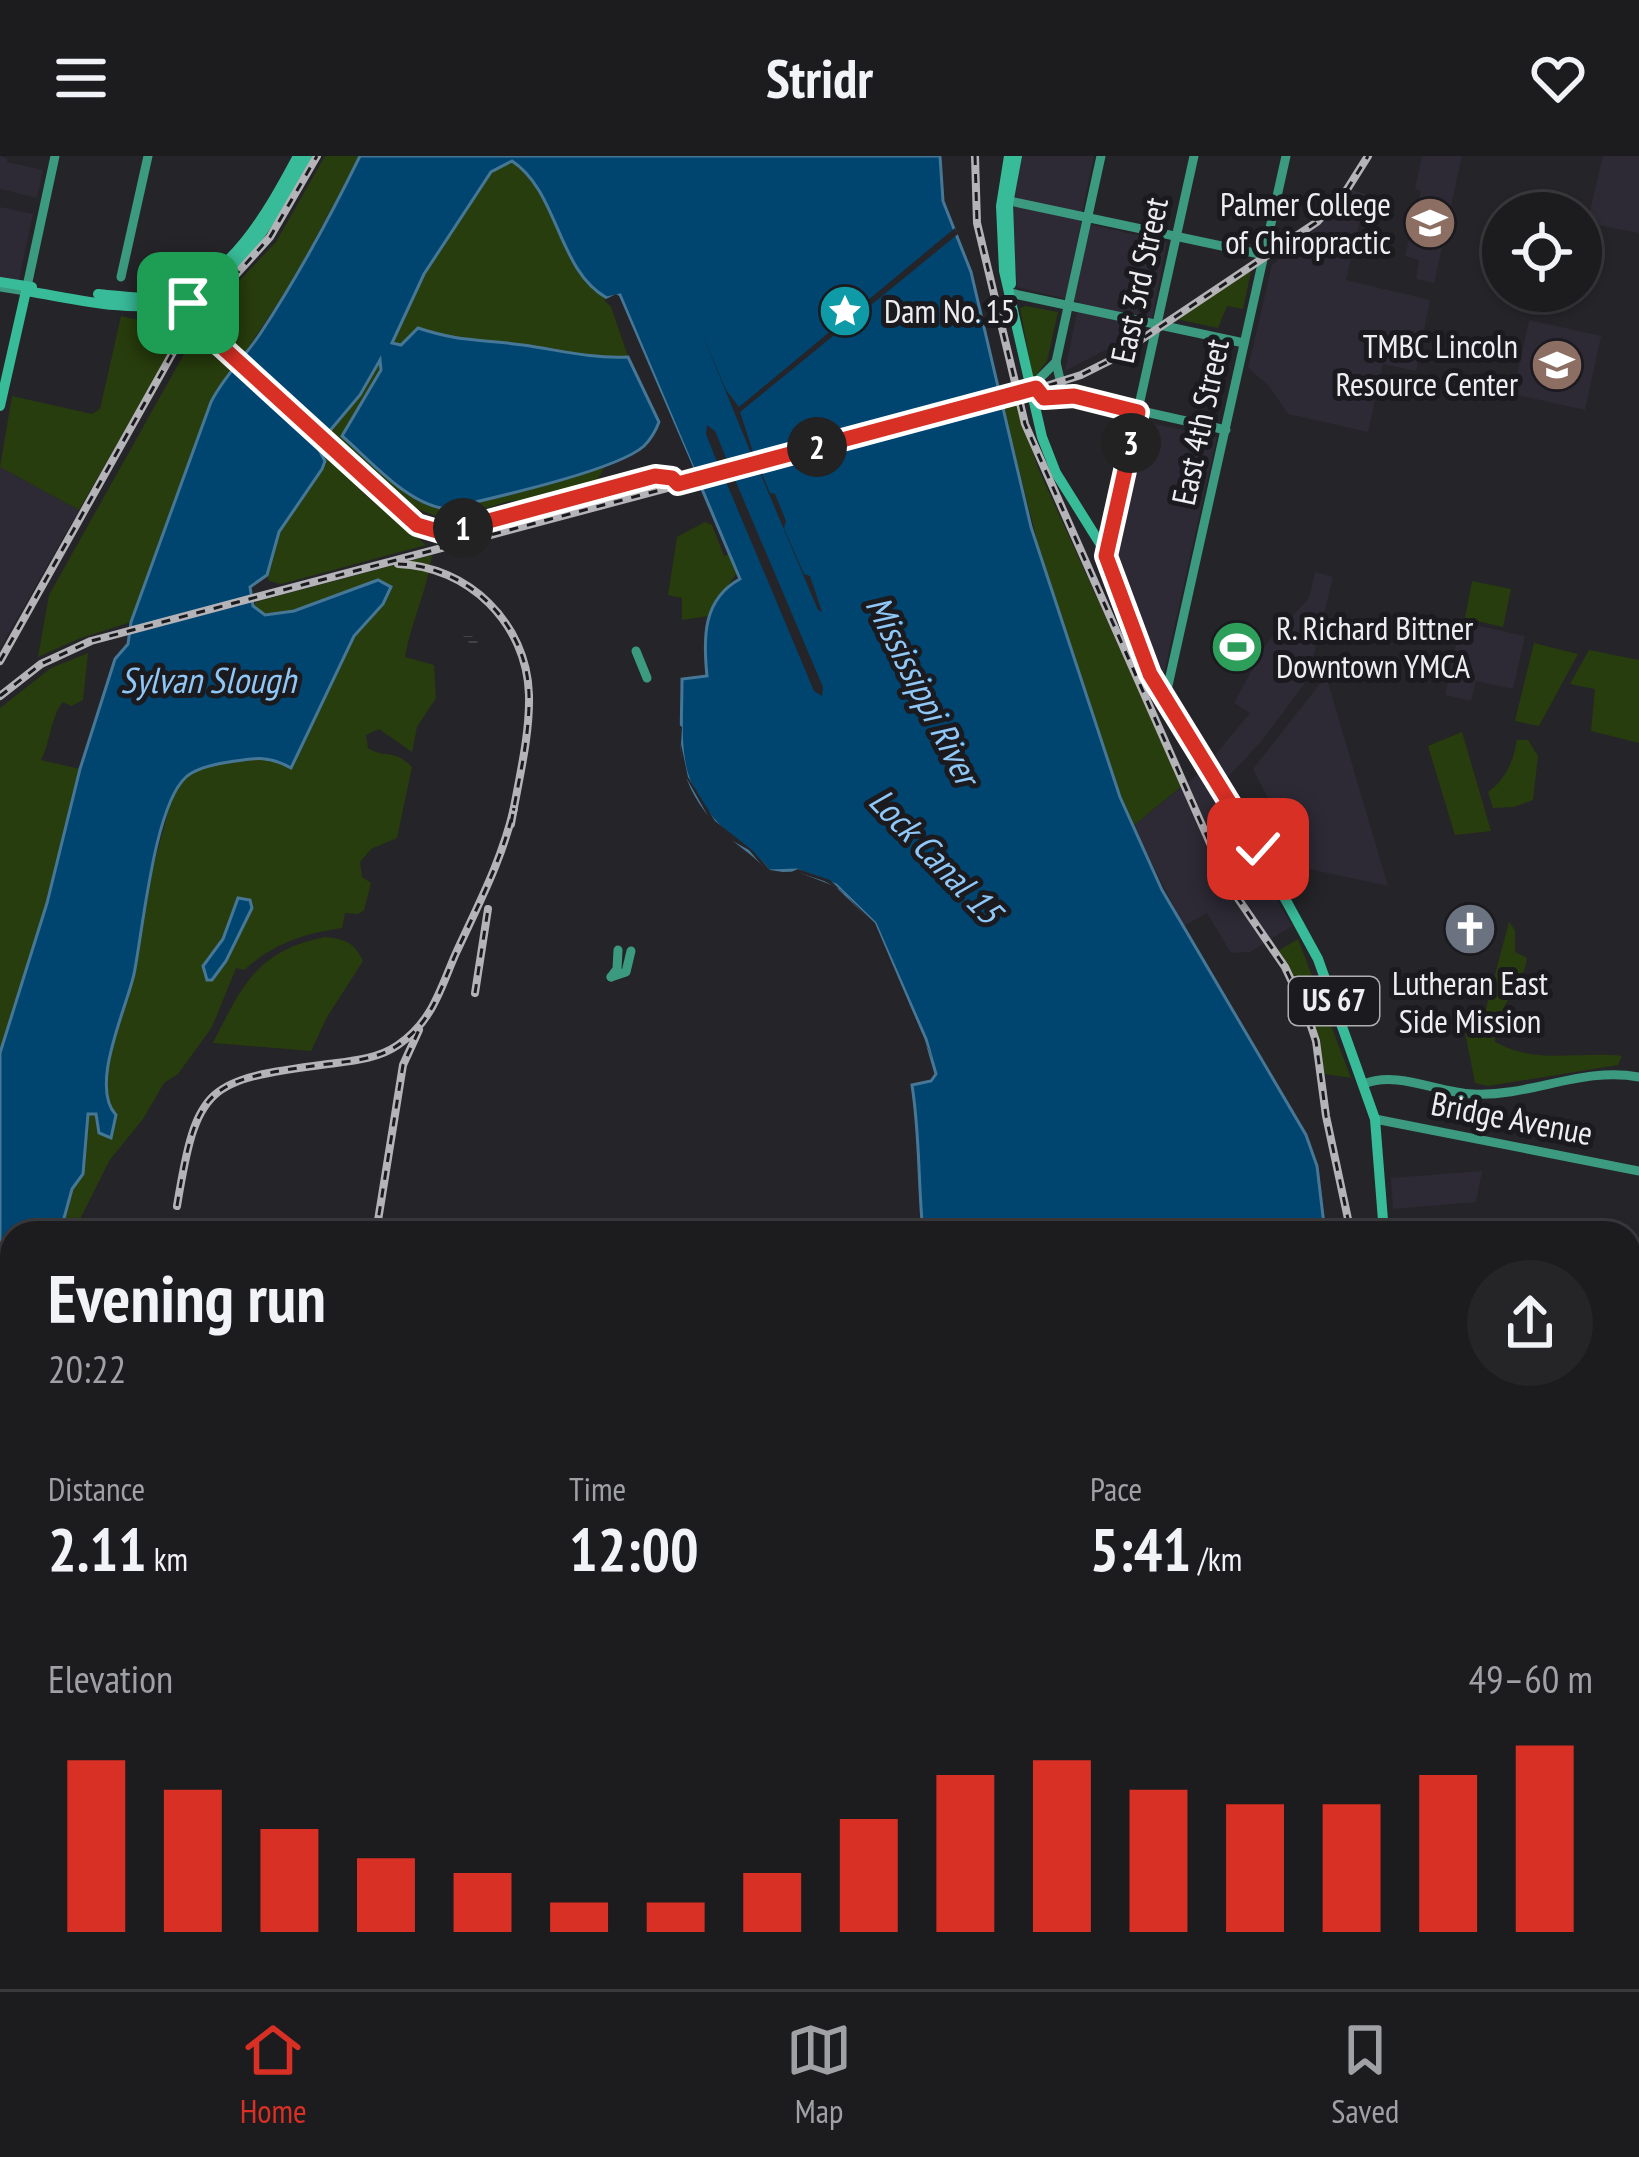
<!DOCTYPE html>
<meta charset="utf-8">
<style>
body{margin:0;font-family:"PT Sans Narrow",sans-serif;background:#252427;color:#f1f3f6;height:100vh;display:flex;flex-direction:column;font-size:45px;white-space:nowrap}
*{box-sizing:border-box;margin:0}
p{font-size:39px;color:#a0a1a4}
.icon{flex:none;width:66px;height:66px;fill:none;stroke:currentColor;stroke-width:2;stroke-linecap:round;stroke-linejoin:round}
.map{position:relative;flex:1;overflow:hidden}
.panel{position:absolute;left:0px;top:1065px;width:1641px;height:768px;display:flex;flex-direction:column;background:#1c1b1e;border-radius:36px 36px 0 0;box-shadow:0 3px 9px #0004,0 0 0 3px #3a393c}
.panel>*{flex:none}
.fabs{position:absolute;left:1482px;top:36px;display:grid;gap:24px}
.fabs a{display:grid;place-items:center;width:120px;height:120px;border-radius:50%;background:#1c1b1e;box-shadow:0 3px 9px #0004,0 0 0 3px #3a393c;font-size:60px}
.pin{position:absolute;display:grid;place-items:center;width:102px;height:102px;color:#fff;margin:-51px;border-radius:24px;box-shadow:0 6px 18px #0006}
.km{position:absolute;width:60px;height:60px;margin:-30px;border-radius:50%;background:#222;color:#fff;font-size:33px;line-height:60px;text-align:center}
.round{display:grid;place-items:center;flex:none;width:126px;height:126px;border-radius:63px;background:#252427}
.summary{display:flex;align-items:center;justify-content:space-between;height:204px;padding:0 48px}
h1{font-size:66px;font-weight:800;line-height:90px}
.figures{display:grid;grid-template-columns:repeat(3,1fr);gap:18px;height:204px;padding:12px 48px}
.figures div{display:grid;align-content:center}
.figures b{font-size:60px;font-weight:800}
.figures small{font-size:33px;font-weight:400}
.figures p{font-size:33px}
.chart{height:336px;padding:24px 48px}
.chart p{display:flex;justify-content:space-between}
.chart svg{width:100%;height:216px;margin-top:12px;stroke:#d93025;stroke-width:6}
header{display:flex;justify-content:space-between;align-items:center;height:156px;padding:0 48px;background:#1c1b1e;font-size:54px;font-weight:800}
.dock{display:flex;justify-content:space-around;align-items:center;height:168px;border-top:3px solid #3a393c;background:#1c1b1e;font-size:33px;color:#a0a1a4}
.dock a{display:grid;justify-items:center;gap:6px}
.dock .selected{color:#d93025}
.map>svg:first-child{display:block}
.built{fill:#2d2a35}
.green{fill:#283d0d}
.water{fill:#004570;stroke:#477796;stroke-width:3}
.pier{fill:#252428}
.lines{fill:none;stroke-linecap:round;stroke-linejoin:round}
.ferry{stroke:#8fc7f7;stroke-width:3;stroke-dasharray:15 12;stroke-linecap:butt}
.secondary-tunnel{stroke:#434246;stroke-width:9;stroke-dasharray:9 4.5;stroke-linecap:butt}
.secondary{stroke:#3b9a80;stroke-width:9}
.primary{stroke:#38bb99;stroke-width:10}
.rail-casing{stroke:#b4b3b7;stroke-width:8}
.rail{stroke:#1b1a1f;stroke-width:3;stroke-dasharray:9;stroke-linecap:butt}
.route-casing{stroke:#fff;stroke-width:24}
.route{stroke:#d93025;stroke-width:15}
.labels{text-anchor:middle;stroke-width:10;stroke-linejoin:round;paint-order:stroke}
.shield{fill:#1b1a1f;stroke:#afaeb1;stroke-width:3}
.shield-label{font-size:30px;font-weight:bold;fill:#eeedf0}
.poi-label{font-size:33px;fill:#eeedf0;stroke:#1b1a1f;text-anchor:end}
.street-label{font-size:33px;fill:#eeedf0;stroke:#1b1a1f}
.water-label{font-size:36px;font-style:italic;fill:#8fc7f7;stroke:#1b1a1f}
</style>
<header><svg class="icon" aria-label="menu" viewBox="0 0 24 24"><path d="M4 6h16M4 12h16M4 18h16"/></svg>Stridr<svg class="icon" aria-label="heart" viewBox="0 0 24 24"><path d="M12 20l-8-8c-3-5 5-10 8-4 3-6 11-1 8 4z"/></svg></header>
<div class="map">
<svg width="1639" height="1833" viewBox="0 0 1639 1833">
<rect width="100%" height="100%" fill="#252428"/>
<g class="built">
<polygon points="0,0 7,2 7,6 43,14 37,42 0,33"/>
<polygon points="1022,0 1094,0 1080,66 1167,86 1152,163 1115,189 1065,215 1079,146 1017,131 1012,52"/>
<polygon points="1422,0 1462,0 1434,127 1416,123 1419,104 1405,100 1421,35 1415,33"/>
<polygon points="1603,0 1639,0 1639,77 1587,67"/>
<polygon points="1352,34 1366,38 1346,124 1430,144 1416,215 1383,208 1368,276 1288,258 1269,230 1248,212 1272,109 1335,55"/>
<polygon points="0,51 33,58 19,124 0,121"/>
<polygon points="1529,164 1601,180 1585,254 1513,238"/>
<polygon points="1145,266 1217,281 1164,517 1159,517 1116,401"/>
<polygon points="0,311 79,354 0,492"/>
<polygon points="1315,416 1333,421 1308,523 1260,587 1228,621 1214,600 1250,557 1234,547 1266,488 1309,442"/>
<polygon points="1461,466 1525,480 1513,533 1476,525 1471,545 1445,539"/>
<polygon points="1326,520 1388,730 1304,712 1253,613"/>
<polygon points="1203,614 1292,770 1250,796 1231,797 1207,757 1184,770 1133,670"/>
<polygon points="1482,1015 1476,1046 1393,1053 1391,1022"/>
</g>
<g class="green">
<polygon points="325,0 360,0 293,124 244,198 204,162 276,86"/>
<polygon points="541,0 616,138 605,144 611,151 631,209 446,353 551,326 607,307 598,322 584,331 534,344 509,345 448,364 417,353 355,296 328,278 485,10"/>
<polygon points="1251,115 1243,153 1227,150 1218,172 1176,163"/>
<polygon points="1026,150 1058,156 1047,205 1033,223 1020,152"/>
<polygon points="121,160 182,174 79,354 0,311 12,240 92,258 100,253"/>
<polygon points="193,182 231,213 211,246 131,466 78,483 38,501 49,439"/>
<polygon points="1015,243 1038,312 1182,630 1133,670 1120,641 1048,427 1002,247"/>
<polygon points="320,286 365,339 426,389 281,428 269,425 267,419 279,376 322,313 317,295"/>
<polygon points="705,366 712,369 724,400 729,398 737,416 709,460 682,464 682,442 668,439 677,381"/>
<path d="M432,399C427,435 411,466 405,501L434,509L436,542L417,571L412,596L379,573L366,579L368,592C384,603 394,592 412,611L397,682L371,693L360,706L362,721L371,727L364,754L358,758L345,757L342,772C302,778 275,787 244,814L236,812L212,871L178,918L164,927L143,963L109,1005L73,1077H55L171,645L264,459L253,450L256,446Z"/>
<polygon points="1472,425 1511,433 1503,471 1465,462"/>
<polygon points="1534,487 1578,498 1539,570 1515,565"/>
<polygon points="1589,494 1639,504 1639,587 1591,575 1595,533 1570,528"/>
<path d="M88,497L83,544L71,550L63,546C50,562 51,585 41,604L80,613L47,747L0,897V552L51,512Z"/>
<polygon points="1462,576 1491,675 1455,679 1428,590"/>
<path d="M1517,584H1528L1538,600L1533,644L1514,651L1493,652L1488,636C1506,623 1513,606 1517,584Z"/>
<path d="M1509,766L1515,774V796L1527,802C1523,833 1493,852 1495,886C1537,909 1577,895 1622,900L1618,909L1488,930L1475,927L1464,871L1483,864Z"/>
<path d="M325,781C345,783 354,786 363,805L327,861L311,895L213,887C242,829 257,795 325,781Z"/>
<polygon points="1298,783 1351,922 1325,918 1304,841 1278,795"/>
<polygon points="1449,1821 1526,1821 1524,1833 1445,1833"/>
</g>
<g class="water">
<path d="M360,0H940L943,45L971,116L1031,371L1120,641L1162,734L1306,979L1317,1010L1325,1077H923C918,1027 920,979 912,929L931,925L936,918L926,883L875,767L836,729L797,714L769,715C754,696 743,693 727,678C672,625 682,591 682,523L707,520C703,481 703,443 740,423L620,139L607,142C557,114 559,36 512,5L491,16L424,118L392,187L401,189L418,172C460,186 481,183 523,189C559,194 591,203 628,201L659,266C656,274 651,283 644,290C616,315 488,343 446,353C407,348 371,305 342,280L381,214L380,204L360,239L317,290L325,305L322,313L279,376L267,419L250,431L253,450L265,459L294,455L378,424L391,431L383,448L354,480L291,612C268,599 255,602 229,606C216,608 196,612 186,621C154,650 143,774 134,818C126,854 89,930 116,959L111,982L99,977L96,958H88L83,1018L72,1033L60,1077H12V1207L0,1241V897L47,747L80,613L115,503L128,488L131,466L211,246C224,220 244,202 260,178C297,122 330,61 360,0Z"/>
<polygon points="238,742 250,744 252,752 226,805 212,824 207,824 203,810 223,783"/>
<polygon points="0,1765 12,1771 12,1821 202,1821 215,1833 0,1833"/>
<polygon points="875,1821 1352,1821 1352,1833 866,1833"/>
</g>
<g class="pier">
<polygon points="955,72 958,78 740,256 755,302 1005,236 1008,245 759,311 770,337 775,338 786,365 784,372 804,418 810,420 822,456 818,454 758,312 733,319 823,531 822,540 814,535 724,321 694,329 616,144 608,148 604,144 616,138 619,140 696,318 719,311 706,278 707,269 715,275 729,309 753,302 701,175 726,234 739,251"/>
<polygon points="678,568 682,571 681,588 688,621 715,665 752,694 770,714 789,717 798,713 830,724 875,767 934,906 871,766 841,734 824,725 800,717 769,718 749,694 729,683 712,667 683,616"/>
</g>
<g class="lines">
<g class="ferry">
<polyline points="1228,1833 1278,1821"/>
<polyline points="1299,1833 1311,1821"/>
</g>
<g class="secondary-tunnel">
<polyline points="468,480 468,481"/>
<polyline points="473,487 473,485"/>
</g>
<g class="secondary">
<polyline points="1005,44 1264,99"/>
<polyline points="121,121 148,0"/>
<polyline points="0,131 26,135 55,0"/>
<polyline points="1010,137 1244,187"/>
<polyline points="185,140 201,170 221,190 417,369 444,377 655,320 672,322 678,328 686,326 1036,232"/>
<polyline points="1056,206 1036,226 1037,236 1044,242 1074,240 1226,274"/>
<polyline points="1056,239 1061,228 1056,206 1101,0"/>
<polyline points="1106,399 1194,0"/>
<polyline points="636,495 647,522"/>
<polyline points="1165,543 1286,0"/>
<polyline points="611,821 626,816 631,795"/>
<polyline points="611,821 617,813 618,794"/>
<path d="M1364,928C1397,914 1438,937 1473,938C1530,941 1583,910 1639,921"/>
<polyline points="1375,963 1639,1015"/>
<polyline points="1629,1783 1639,1738"/>
<polyline points="504,1821 554,1829"/>
<polyline points="1530,1833 1532,1821"/>
<polyline points="1618,1833 1621,1821"/>
</g>
<g class="primary">
<polyline points="1009,0 1001,50 1004,115 1042,281 1056,317 1101,389 1150,518 1231,644 1318,803 1375,963 1384,1077"/>
<polyline points="0,126 32,131"/>
<polyline points="1011,128 1008,48 1017,0"/>
<path d="M98,138C120,140 143,144 165,140C230,127 269,54 298,0"/>
<path d="M0,250L26,135C71,142 128,157 173,147C238,131 278,53 307,0"/>
<polyline points="1440,1833 1443,1821"/>
</g>
<g class="rail-casing">
<g id="rail">
<polyline points="975,0 977,67 1025,268 1228,728 1285,811 1307,858 1316,885 1326,960 1351,1077"/>
<path d="M398,408C468,410 527,467 529,539C530,581 518,626 511,668"/>
<polyline points="0,505 176,191 203,155 270,81 317,0"/>
<polyline points="0,540 41,508 91,485 1018,239 1081,219 1109,205 1317,66 1346,35 1368,0"/>
<polyline points="475,837 488,753"/>
<path d="M177,1050C197,928 206,924 328,908C352,905 378,903 398,889C433,865 440,833 456,797C478,749 502,704 514,652"/>
<polyline points="376,1077 403,909 419,874"/>
<polyline points="1629,1709 1639,1713"/>
<polyline points="1422,1833 1426,1821"/>
</g>
</g>
<use href="#rail" class="rail"/>
</g>
<g class="lines">
<g class="route-casing">
<polyline id="route" points="188,147 201,170 221,190 417,369 444,377 655,320 672,322 678,328 1036,232 1044,242 1074,240 1138,256 1106,400 1150,518 1258,693"/>
</g>
<use href="#route" class="route"/>
</g>
<defs>
<g id="university-disc" transform="scale(2.7)"><circle r="9.5" fill="#8d6e63" stroke="#1b1a1f"/><path d="M0-5L7-2L0 1L-7-2ZM-4 1L0 2.5L4 1V4Q0 6-4 4Z" fill="#fff"/></g>
<g id="sight-disc" transform="scale(2.7)"><circle r="9.5" fill="#0f9aa8" stroke="#1b1a1f"/><path d="M0-6L1.8-2.2L6-1.7L2.9 1.2L3.7 5.4L0 3.3L-3.7 5.4L-2.9 1.2L-6-1.7L-1.8-2.2Z" fill="#fff"/></g>
<g id="school-disc" transform="scale(2.7)"><circle r="9.5" fill="#8d6e63" stroke="#1b1a1f"/><path d="M0-5L7-2L0 1L-7-2ZM-4 1L0 2.5L4 1V4Q0 6-4 4Z" fill="#fff"/></g>
<g id="stadium-disc" transform="scale(2.7)"><circle r="9.5" fill="#2e9e5b" stroke="#1b1a1f"/><path d="M0-5a6.5 5 0 1 0 0 10a6.5 5 0 1 0 0-10ZM-3.5-1.8h7v3.6h-7Z" fill="#fff"/></g>
<g id="church-disc" transform="scale(2.7)"><circle r="9.5" fill="#6b7280" stroke="#1b1a1f"/><path d="M-1.2-6h2.4v3.5h3.3v2.4h-3.3V6h-2.4V-.1h-3.3v-2.4h3.3Z" fill="#fff"/></g>
</defs>
<g fill-rule="evenodd">
<use href="#university-disc" x="1430" y="67"/>
<use href="#sight-disc" x="845" y="155"/>
<use href="#school-disc" x="1557" y="209"/>
<use href="#stadium-disc" x="1237" y="491"/>
<use href="#church-disc" x="1470" y="773"/>
</g>
<g class="labels">
<rect class="shield" x="1289" y="821" width="90" height="48" rx="9"/>
<g class="shield-label">
<text x="1334" y="855">US 67</text>
</g>
<g class="poi-label">
<text x="1391" y="60">Palmer College<tspan x="1391" dy="38">of Chiropractic</tspan></text>
<text x="884" y="167" text-anchor="start">Dam No. 15</text>
<text x="1518" y="202">TMBC Lincoln<tspan x="1518" dy="38">Resource Center</tspan></text>
<text x="1276" y="484" text-anchor="start">R. Richard Bittner<tspan x="1276" dy="38">Downtown YMCA</tspan></text>
<text x="1470" y="839" text-anchor="middle">Lutheran East<tspan x="1470" dy="38">Side Mission</tspan></text>
</g>
<g class="street-label">
<text transform="translate(1139 124) rotate(-78)" y="12">East 3rd Street</text>
<text transform="translate(1200 266) rotate(-78)" y="12">East 4th Street</text>
<text transform="translate(1512 962) rotate(11)" y="12">Bridge Avenue</text>
</g>
<g class="water-label">
<text x="208" y="537">Sylvan Slough</text>
<text transform="translate(923 534) rotate(63)" y="13">Mississippi River</text>
<text transform="translate(936 700) rotate(46)" y="13">Lock Canal 15</text>
</g>
</g>
</svg>
<div class="fabs">
<a><svg class="icon" aria-label="locate" viewBox="0 0 24 24"><circle cx="12" cy="12" r="6"/><path d="M12 2v4M12 18v4M2 12h4M18 12h4"/></svg></a>
</div>
<div class="pin" style="left:188px;top:147px;background:#1e9e55"><svg class="icon" aria-label="arrive" viewBox="0 0 24 24"><path d="M6 21V4h12l-3 4 3 4H6"/></svg></div>
<div class="pin" style="left:1258px;top:693px;background:#d93025"><svg class="icon" aria-label="check" viewBox="0 0 24 24"><path d="M5 12l5 5 9-10"/></svg></div>
<b class="km" style="left:463px;top:372px">1</b>
<b class="km" style="left:817px;top:291px">2</b>
<b class="km" style="left:1131px;top:287px">3</b>
<section class="panel">
<div class="summary"><div><h1>Evening run</h1><p>20:22</p></div><a class="round"><svg class="icon" aria-label="share" viewBox="0 0 24 24"><path d="M12 15V3M7 8l5-5 5 5M5 13v7h14v-7"/></svg></a></div>
<div class="figures">
<div><p>Distance</p><b>2.11<small> km</small></b></div>
<div><p>Time</p><b>12:00</b></div>
<div><p>Pace</p><b>5:41<small> /km</small></b></div>
</div>
<div class="chart"><p><span>Elevation</span>49–60 m</p>
<svg viewBox="0 0 160 44" preserveAspectRatio="none"><path d="M5 44V9M15 44V15M25 44V23M35 44V29M45 44V32M55 44V38M65 44V38M75 44V32M85 44V21M95 44V12M105 44V9M115 44V15M125 44V18M135 44V18M145 44V12M155 44V6"/></svg>
</div>
</section>
</div>
<nav class="dock">
<a class="selected"><svg class="icon" aria-label="home" viewBox="0 0 24 24"><path d="M3 11l9-7 9 7M6 9v11h12V9"/></svg>Home</a>
<a><svg class="icon" aria-label="map" viewBox="0 0 24 24"><path d="M3 6l6-2 6 2 6-2v14l-6 2-6-2-6 2zM9 4v14M15 6v14"/></svg>Map</a>
<a><svg class="icon" aria-label="saved" viewBox="0 0 24 24"><path d="M7 4h10v16l-5-4-5 4z"/></svg>Saved</a>
</nav>
